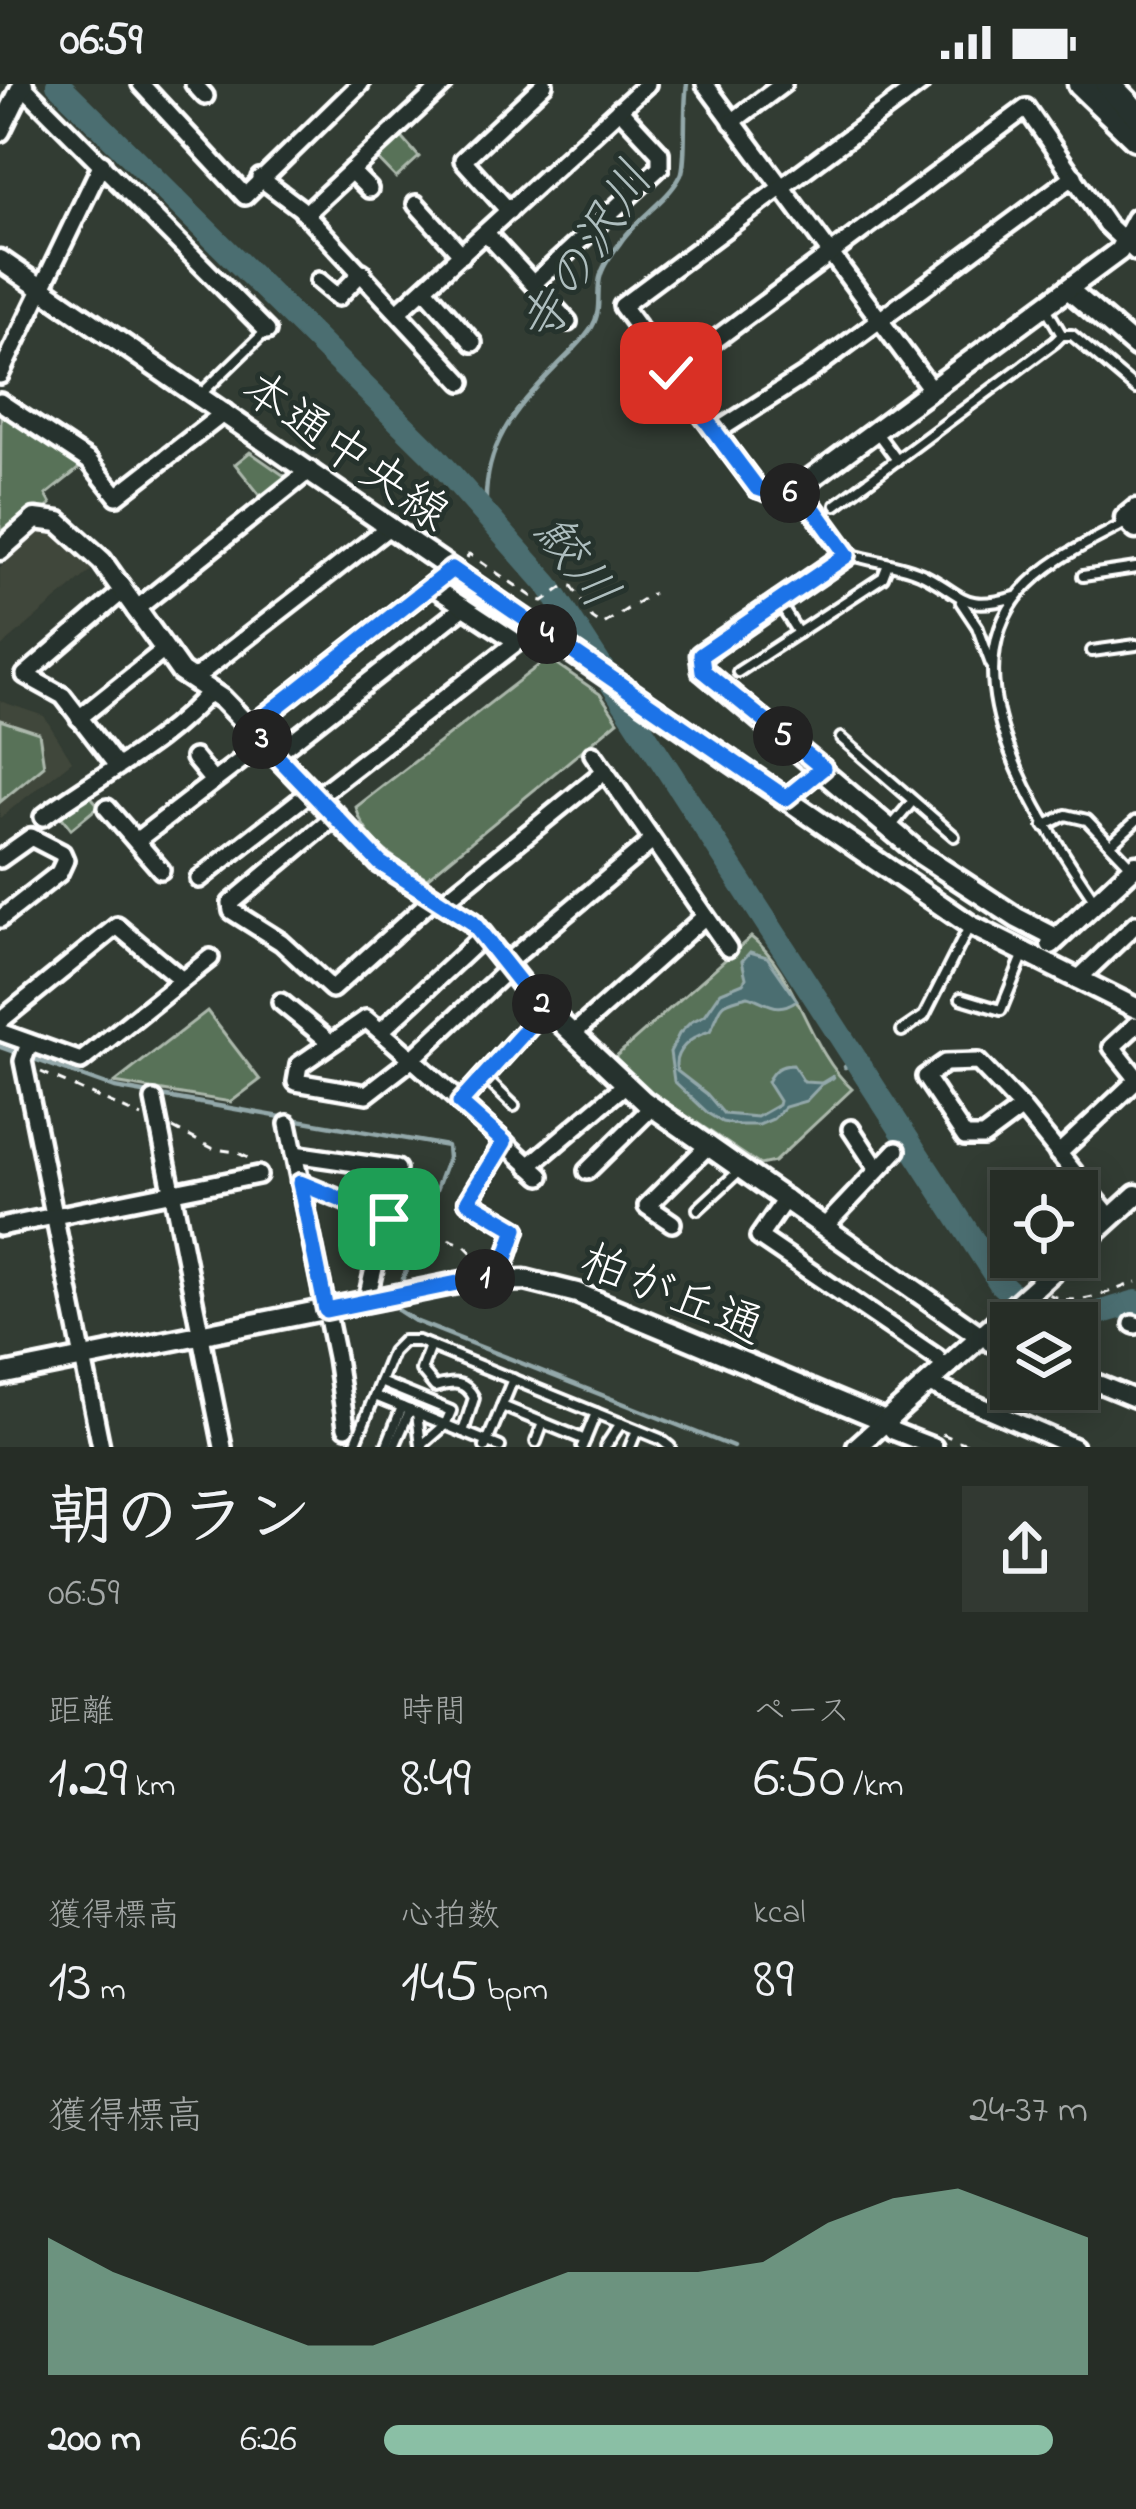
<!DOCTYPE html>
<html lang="ja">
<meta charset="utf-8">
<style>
body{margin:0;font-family:"Indie Flower","Klee One",sans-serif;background:#323932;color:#f1f3f6;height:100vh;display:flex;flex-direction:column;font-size:45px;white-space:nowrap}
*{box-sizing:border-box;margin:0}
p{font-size:39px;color:#a4a8a7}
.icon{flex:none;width:66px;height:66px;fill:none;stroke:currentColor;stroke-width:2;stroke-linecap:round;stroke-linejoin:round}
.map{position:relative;height:1363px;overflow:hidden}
.details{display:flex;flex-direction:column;background:#262d26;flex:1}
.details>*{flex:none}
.controls{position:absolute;left:990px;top:1086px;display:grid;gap:24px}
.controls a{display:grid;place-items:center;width:108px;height:108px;border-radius:0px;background:#262d26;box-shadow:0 6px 30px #0003,0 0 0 3px #424943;font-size:60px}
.pin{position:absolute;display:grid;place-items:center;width:102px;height:102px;color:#fff;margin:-51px;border-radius:24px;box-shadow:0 6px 18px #0006}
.km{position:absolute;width:60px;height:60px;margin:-30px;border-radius:50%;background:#222;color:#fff;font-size:33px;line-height:60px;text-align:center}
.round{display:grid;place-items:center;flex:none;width:126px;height:126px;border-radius:0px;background:#323932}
.head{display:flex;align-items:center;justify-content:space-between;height:204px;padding:0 48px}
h1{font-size:66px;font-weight:600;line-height:90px}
.metrics{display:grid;grid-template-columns:repeat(3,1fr);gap:18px;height:204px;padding:12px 48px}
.metrics div{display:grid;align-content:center}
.metrics b{font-size:60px;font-weight:600}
.metrics small{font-size:33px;font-weight:400}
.metrics p{font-size:33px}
.chart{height:336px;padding:24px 48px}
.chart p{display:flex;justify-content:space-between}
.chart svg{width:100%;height:216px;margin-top:12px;fill:#8abfa5;opacity:.7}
ul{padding:0 48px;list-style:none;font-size:39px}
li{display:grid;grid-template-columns:192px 144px 1fr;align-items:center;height:90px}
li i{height:30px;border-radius:15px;background:#8abfa5}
.status{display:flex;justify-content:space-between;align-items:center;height:84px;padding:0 60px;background:#262d26;direction:ltr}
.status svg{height:33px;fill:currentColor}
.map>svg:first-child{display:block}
.built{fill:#40463a}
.green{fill:#587258;stroke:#acb8ac;stroke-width:3}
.water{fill:#4b6e71;stroke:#93a8aa;stroke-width:3}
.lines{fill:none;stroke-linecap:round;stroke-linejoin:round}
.stream{stroke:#93a8aa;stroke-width:4.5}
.river{stroke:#4b6e71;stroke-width:24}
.service-casing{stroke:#fff;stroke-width:16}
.minor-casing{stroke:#fff;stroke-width:24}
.tertiary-casing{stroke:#fff;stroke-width:27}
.primary-casing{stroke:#fff;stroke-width:33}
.path{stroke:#fff;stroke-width:3;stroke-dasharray:9 9;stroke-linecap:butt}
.service{stroke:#26332d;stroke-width:8}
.minor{stroke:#26332d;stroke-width:15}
.tertiary{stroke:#26332d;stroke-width:18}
.primary{stroke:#26332d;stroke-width:24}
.route-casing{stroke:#fff;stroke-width:24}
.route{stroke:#1a73e8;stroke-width:15}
.labels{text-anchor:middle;stroke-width:10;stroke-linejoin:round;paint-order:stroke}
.street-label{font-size:48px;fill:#fff;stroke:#26332d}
.water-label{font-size:51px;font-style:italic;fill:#aebebf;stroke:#26332d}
</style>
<div class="status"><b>06:59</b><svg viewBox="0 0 49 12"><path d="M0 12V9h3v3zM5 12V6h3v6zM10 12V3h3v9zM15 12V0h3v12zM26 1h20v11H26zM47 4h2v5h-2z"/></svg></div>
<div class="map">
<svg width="1136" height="1363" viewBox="0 0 1136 1363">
<rect width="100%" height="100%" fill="#323c33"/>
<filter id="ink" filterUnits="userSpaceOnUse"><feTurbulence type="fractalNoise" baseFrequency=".00833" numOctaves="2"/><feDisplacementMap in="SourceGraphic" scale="24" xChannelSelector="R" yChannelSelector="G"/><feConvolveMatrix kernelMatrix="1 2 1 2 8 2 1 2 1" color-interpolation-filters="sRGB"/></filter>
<g filter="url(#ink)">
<g class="built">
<polygon points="41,446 52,446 93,485 0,564 0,484"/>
<polygon points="0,617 44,632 72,677 0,734"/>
</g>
<g class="green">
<polygon points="399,50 419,73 396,94 375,72"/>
<polygon points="1,325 82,382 46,411 51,420 46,425 27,427 0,449"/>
<polygon points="250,368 289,395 263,415 235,380"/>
<path d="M548,574L600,610L618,637L427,794C397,777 365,758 356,723Z"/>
<polygon points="0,636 39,649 44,682 0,718"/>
<polygon points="87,708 99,722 71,745 60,731"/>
<path d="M751,853C796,887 807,964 852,1005L774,1078L760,1081L654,1010L615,973Z"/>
<polygon points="207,927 260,996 231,1018 114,999"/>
</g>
<path class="water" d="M750,868L767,873L797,916C776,930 770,919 748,912C714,920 725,921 710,947C693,952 671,967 677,987L707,1010L724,1030L757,1033L778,1021L779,1017L767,998C773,986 779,981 793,981L804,998L823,999L806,1017L785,1023L773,1035L759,1041H738L722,1038L709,1030L674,997L670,968L679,950L691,938L705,931L721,908L743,899L746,894L742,877Z"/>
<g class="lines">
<g class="stream">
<path d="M486,426C483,363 513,327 555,284C567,271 583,258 592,243C603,225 595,207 601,190C604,180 613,168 620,159C636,134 668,117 681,91C687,80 683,21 687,0"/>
<polyline points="0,963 115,1004 447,1062 448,1074 403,1194"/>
<polyline points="845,983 858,975"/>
<polyline points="823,999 833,993"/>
<polyline points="398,1226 415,1237 733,1363"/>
</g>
<polyline class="river" points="58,0 435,373 548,501 1001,1200 1041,1236 1068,1238 1136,1218"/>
<g class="service-casing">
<g id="service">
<polyline points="1062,251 1072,251 1136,305"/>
<polyline points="200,311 265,248"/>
<polyline points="880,353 897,376"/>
<polyline points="836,421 1055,258 1062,251 1049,229"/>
<path d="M856,472C878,478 904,481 924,491C965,512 963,528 1015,513"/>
<polyline points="1083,492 1136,484"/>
<polyline points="961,518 977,542 991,580"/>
<polyline points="783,525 798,549"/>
<polyline points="1092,567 1136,561"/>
<polyline points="738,588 883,493 888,480"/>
<polyline points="841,654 954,752"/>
<polyline points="896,737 912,718"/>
<polyline points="1044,742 1066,731 1087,736 1132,783"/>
<polyline points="1111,760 1136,737"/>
<path d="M1091,811C1040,735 946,596 1021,508C1048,477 1084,461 1120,442"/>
<polyline points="961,914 1001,926 1023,872"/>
<polyline points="902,947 924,932 968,845"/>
<polyline points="485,994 514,1022"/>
<polyline points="698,1125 737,1089"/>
<path d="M430,1262L421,1286L435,1303C453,1298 465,1296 474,1314L463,1348"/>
<polyline points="380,1298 451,1327 445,1341 421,1362 417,1329"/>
<polyline points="375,1312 500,1363"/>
<polyline points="502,1322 585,1356"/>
<polyline points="536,1358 543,1339"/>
<polyline points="354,1363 392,1268 403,1257 418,1257 660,1355 670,1363"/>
<polyline points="386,1363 402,1323"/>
<polyline points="394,1363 410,1326"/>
<polyline points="485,1363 513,1295"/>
<polyline points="582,1363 596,1329"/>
<polyline points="605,1363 621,1339"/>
<polyline points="630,1363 637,1346"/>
</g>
</g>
<g class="minor-casing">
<g id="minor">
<polyline points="141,0 245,112 360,0"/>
<polyline points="194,0 205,12"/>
<polyline points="705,0 931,305"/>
<polyline points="22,1 267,247"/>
<polyline points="732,38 783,0"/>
<polyline points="351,87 369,105"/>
<polyline points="260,94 300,124 462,298"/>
<polyline points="416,120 462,171"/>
<polyline points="509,127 463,76 544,0"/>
<polyline points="305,130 444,0"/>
<polyline points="486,149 568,238"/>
<polyline points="319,197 338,213 362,188"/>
<polyline points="534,199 660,83 660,69 619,25"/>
<polyline points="425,205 473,259"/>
<polyline points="399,227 647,0"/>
<polyline points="671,289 1026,24 1106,140 1136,168"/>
<polyline points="0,291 102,79"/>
<polyline points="0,318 89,377 117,412 225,328"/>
<polyline points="716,348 808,289 1074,92"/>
<polyline points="798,404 784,413 757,404 622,222 920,0"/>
<polyline points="135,526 310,386"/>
<polyline points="192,596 390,442"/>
<polyline points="79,634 164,566"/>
<polyline points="250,643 452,485"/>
<polyline points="277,669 464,523"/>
<polyline points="593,670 728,864"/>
<polyline points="194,674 213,697"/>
<polyline points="117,682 63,612 25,591 117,512"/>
<polyline points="318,712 517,558 432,502"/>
<polyline points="786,714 823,684"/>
<polyline points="107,724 161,786"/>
<polyline points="337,731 231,819 232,827 281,858 332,905 428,819"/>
<path d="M43,733C99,691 164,661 210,607"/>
<polyline points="136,757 265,658"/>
<polyline points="0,775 31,753 62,769 65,776 59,789 0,835"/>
<polyline points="199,795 313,706"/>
<polyline points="443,818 605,687"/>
<polyline points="505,880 651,758"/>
<path d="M509,884L411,976L367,1010L296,998L299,981L366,935C426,985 483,1040 541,1092"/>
<polyline points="1077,896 1136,840"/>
<polyline points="281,918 330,958"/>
<polyline points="0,937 117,842 182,896"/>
<polyline points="1136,941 1112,963 1136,993"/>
<polyline points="381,947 483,852"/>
<polyline points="0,948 81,977 210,874"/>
<polyline points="574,949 704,833"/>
<polyline points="29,959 23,977 101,1363"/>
<polyline points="154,1016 223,1363"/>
<polyline points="460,1019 546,924"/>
<polyline points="1022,1024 983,1053 965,1053 925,993 945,979 978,978 1022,1024 1111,1134"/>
<polyline points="288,1040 336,1273 346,1343"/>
<polyline points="851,1045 878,1086"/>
<polyline points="294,1070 397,1085 369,1206"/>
<polyline points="1058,1070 1136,997"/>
<polyline points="529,1082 626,1000"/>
<polyline points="587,1087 652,1023"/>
<polyline points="786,1114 759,1153 937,1274"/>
<polyline points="672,1139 647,1122 709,1061"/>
<polyline points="825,1142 897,1066"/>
<polyline points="0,1143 258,1091"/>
<polyline points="503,1195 503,1183 516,1146 468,1117 504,1059"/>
<polyline points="1133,1240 1136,1241"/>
<polyline points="990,1259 1011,1265"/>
<polyline points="1077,1291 1136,1315"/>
<polyline points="927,1299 1074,1363"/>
<polyline points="885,1337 893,1347 934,1363"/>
</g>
</g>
<g class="tertiary-casing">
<g id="tertiary">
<polyline points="0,47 23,0"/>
<polyline points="0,176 970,841 1136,924"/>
<polyline points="1068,205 1136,263"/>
<polyline points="1136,425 1125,434 1136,445"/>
<polyline points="0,466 35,435 59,438 102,477 181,588 222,615 380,779 472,838 525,905 644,1017 979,1251"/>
<polyline points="1056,854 1017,834 921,771 703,587 701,571 847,471 798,404 1119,167 1136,135"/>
<polyline points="1051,860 1136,781"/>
<polyline points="1077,1165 1136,1111"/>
<polyline points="0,1291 462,1198 525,1196 577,1209 885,1337"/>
<polyline points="857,1363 1069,1173"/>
</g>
</g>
<g class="primary-casing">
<g id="primary">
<polyline points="1081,0 1136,53"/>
<polyline points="1108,0 1136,29"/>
</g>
</g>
<g class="path">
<polyline points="467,474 469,470 537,516 543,517 566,501 572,502 592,534 602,541 653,509"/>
<polyline points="41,988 142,1033"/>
<polyline points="173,1044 214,1065 236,1068 252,1076"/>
<polyline points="314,1106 342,1113 371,1129"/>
<polyline points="398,1136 464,1161 483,1180"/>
<path d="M1049,1210C1073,1225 1111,1207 1136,1198"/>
<polyline points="942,1350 974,1363"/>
</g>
<use href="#service" class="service"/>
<use href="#minor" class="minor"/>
<use href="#tertiary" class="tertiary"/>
<use href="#primary" class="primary"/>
</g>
</g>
<g class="lines" filter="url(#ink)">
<g class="route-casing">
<polyline id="route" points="389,1135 300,1099 326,1226 462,1198 503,1195 503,1183 516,1145 468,1117 504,1058 460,1019 546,924 525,905 472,838 380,779 250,644 452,485 786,714 823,684 703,587 701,571 847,471 799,404 784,413 757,404 671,289"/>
</g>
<use href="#route" class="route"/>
</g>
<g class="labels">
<g class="street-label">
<text transform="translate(347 365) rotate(35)" y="17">本通中央線</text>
<text transform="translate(673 1208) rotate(22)" y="17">柏が丘通</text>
</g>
<g class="water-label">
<text transform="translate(584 168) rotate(-58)" y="18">寺の沢川</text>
<text transform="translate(578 476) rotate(53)" y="18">鮫川</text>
</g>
</g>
</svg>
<div class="controls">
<a><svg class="icon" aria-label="locate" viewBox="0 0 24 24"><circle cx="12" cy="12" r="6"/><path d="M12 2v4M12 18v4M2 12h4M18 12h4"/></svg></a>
<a><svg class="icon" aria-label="layers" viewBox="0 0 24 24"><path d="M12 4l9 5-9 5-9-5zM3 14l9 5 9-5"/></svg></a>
</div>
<div class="pin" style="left:389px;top:1135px;background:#1e9e55"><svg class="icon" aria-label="arrive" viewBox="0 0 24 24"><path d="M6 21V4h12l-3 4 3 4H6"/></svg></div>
<div class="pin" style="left:671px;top:289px;background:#d93025"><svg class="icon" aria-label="check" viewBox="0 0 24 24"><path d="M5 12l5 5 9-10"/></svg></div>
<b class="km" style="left:485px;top:1195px">1</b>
<b class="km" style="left:542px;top:920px">2</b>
<b class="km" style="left:262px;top:655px">3</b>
<b class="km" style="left:547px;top:550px">4</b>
<b class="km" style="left:783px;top:652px">5</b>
<b class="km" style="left:790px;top:409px">6</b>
</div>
<section class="details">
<div class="head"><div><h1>朝のラン</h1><p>06:59</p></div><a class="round"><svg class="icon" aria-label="share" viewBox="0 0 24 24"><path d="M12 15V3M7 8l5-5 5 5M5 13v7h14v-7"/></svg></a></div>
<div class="metrics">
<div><p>距離</p><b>1.29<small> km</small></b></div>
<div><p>時間</p><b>8:49</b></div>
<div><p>ペース</p><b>6:50<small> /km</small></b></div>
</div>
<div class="metrics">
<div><p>獲得標高</p><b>13<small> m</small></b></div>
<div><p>心拍数</p><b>145<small> bpm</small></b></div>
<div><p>kcal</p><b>89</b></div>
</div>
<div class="chart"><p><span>獲得標高</span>24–37 m</p>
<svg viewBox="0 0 160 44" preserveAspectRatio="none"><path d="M0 44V16L10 23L20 28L30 33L40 38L50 38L60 33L70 28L80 23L90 23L100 23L110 21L120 13L130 8L140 6L150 11L160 16V44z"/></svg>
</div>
<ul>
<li><b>200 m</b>6:26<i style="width:95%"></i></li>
</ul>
</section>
